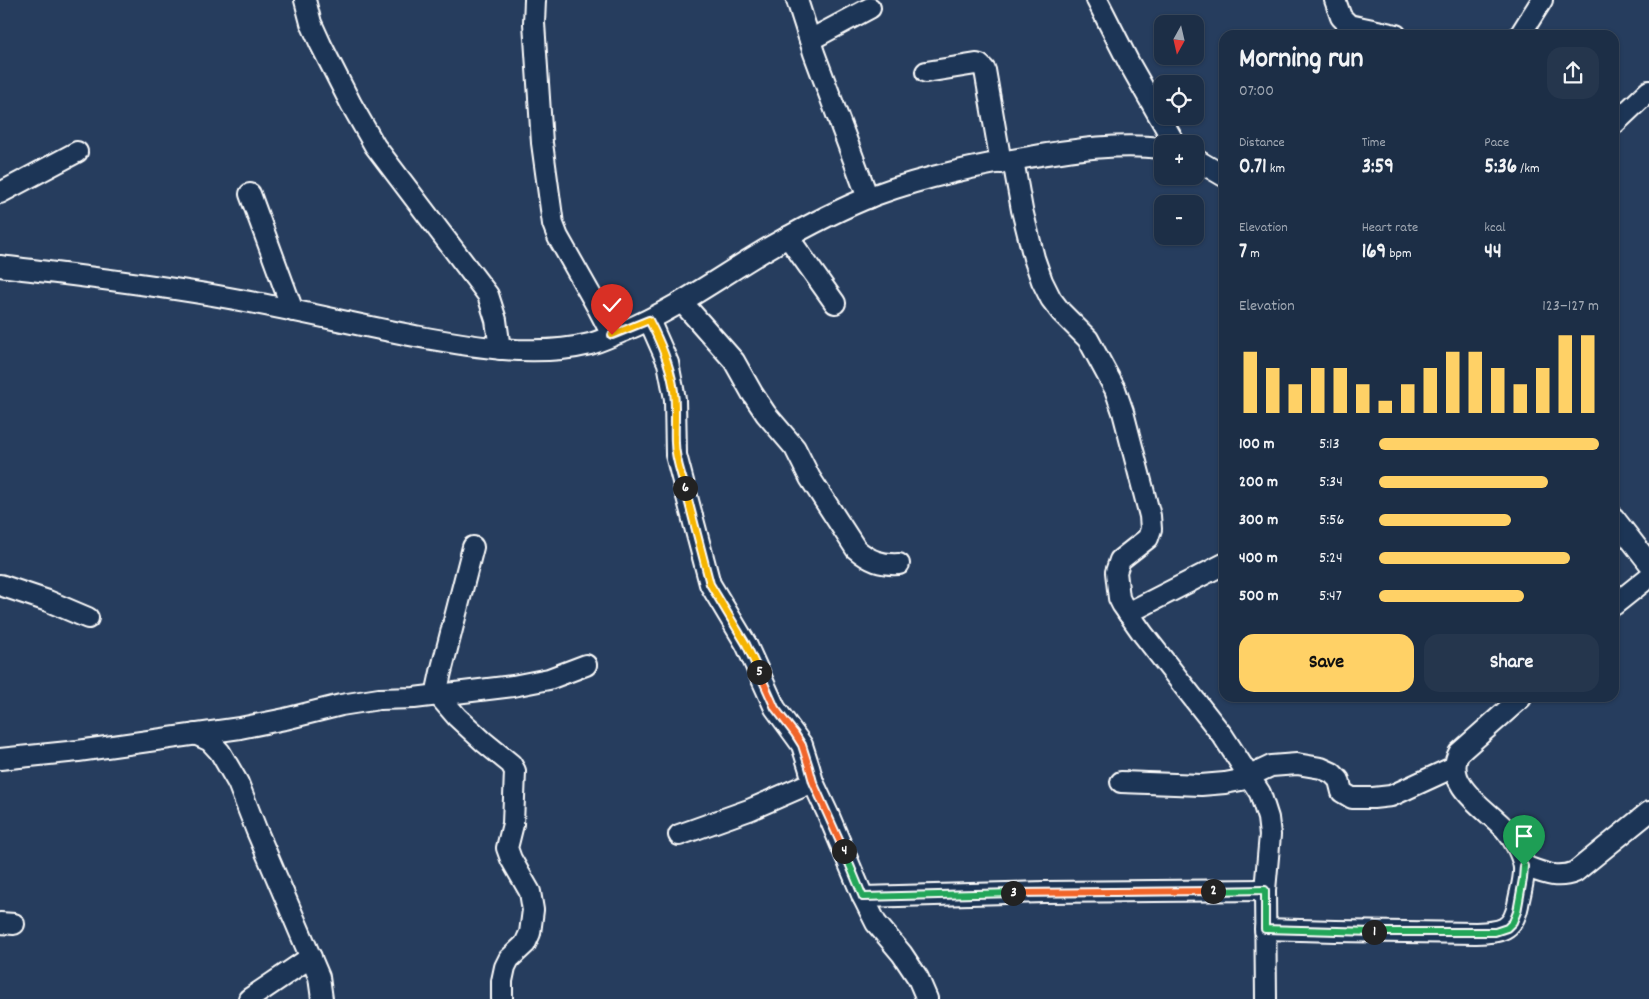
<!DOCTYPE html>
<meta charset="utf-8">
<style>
body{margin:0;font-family:Dekko,sans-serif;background:#25364d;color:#f1f3f6;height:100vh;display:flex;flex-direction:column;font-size:19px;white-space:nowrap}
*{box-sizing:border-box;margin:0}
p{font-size:16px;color:#a0a8b3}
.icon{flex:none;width:28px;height:28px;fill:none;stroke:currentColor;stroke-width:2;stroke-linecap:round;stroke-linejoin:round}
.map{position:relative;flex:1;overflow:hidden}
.sheet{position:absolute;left:1219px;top:30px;width:400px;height:672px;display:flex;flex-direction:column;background:#1c2e46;border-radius:15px;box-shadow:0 1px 4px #0004,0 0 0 1px #3a4a5f}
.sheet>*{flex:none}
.needle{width:32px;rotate:188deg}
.fabs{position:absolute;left:1154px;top:15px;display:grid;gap:10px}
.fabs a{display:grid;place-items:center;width:50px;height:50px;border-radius:10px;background:#1c2e46;box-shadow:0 1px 4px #0004,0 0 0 1px #3a4a5f;font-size:25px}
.pin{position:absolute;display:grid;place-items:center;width:42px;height:42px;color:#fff;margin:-51px -21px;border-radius:50% 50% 50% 0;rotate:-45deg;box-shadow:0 0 5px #0007}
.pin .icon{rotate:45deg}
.km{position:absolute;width:25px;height:25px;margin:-12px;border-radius:50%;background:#222;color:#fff;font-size:14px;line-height:25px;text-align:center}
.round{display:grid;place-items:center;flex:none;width:52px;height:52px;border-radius:15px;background:#25364d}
.headline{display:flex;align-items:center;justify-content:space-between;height:85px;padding:0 20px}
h1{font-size:28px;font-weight:700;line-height:38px}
.figures{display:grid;grid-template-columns:repeat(3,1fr);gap:8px;height:85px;padding:5px 20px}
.figures div{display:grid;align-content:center}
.figures b{font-size:21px;font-weight:700}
.figures small{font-size:14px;font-weight:400}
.figures p{font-size:14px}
.chart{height:140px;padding:10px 20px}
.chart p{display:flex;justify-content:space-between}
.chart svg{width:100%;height:90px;margin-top:5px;stroke:#ffd166;stroke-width:6}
.cta{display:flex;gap:10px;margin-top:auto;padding:10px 20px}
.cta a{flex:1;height:58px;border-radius:15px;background:#ffd166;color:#111;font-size:20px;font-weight:700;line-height:58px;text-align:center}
.cta a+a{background:#25364d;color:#f1f3f6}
ul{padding:0 20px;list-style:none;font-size:16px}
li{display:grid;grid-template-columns:80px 60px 1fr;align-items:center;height:38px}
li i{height:12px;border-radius:6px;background:#ffd166}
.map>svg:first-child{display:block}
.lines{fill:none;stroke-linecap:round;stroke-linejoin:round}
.minor-casing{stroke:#fff;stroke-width:24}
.minor{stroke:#1d3557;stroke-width:20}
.split-1-casing{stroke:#fff;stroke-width:10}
.split-2-casing{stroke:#fff;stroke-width:10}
.split-3-casing{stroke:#fff;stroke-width:10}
.split-4-casing{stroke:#fff;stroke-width:10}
.split-5-casing{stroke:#fff;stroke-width:10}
.split-6-casing{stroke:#fff;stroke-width:10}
.split-7-casing{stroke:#fff;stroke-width:10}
.split-1{stroke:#22a559;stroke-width:6}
.split-2{stroke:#22a559;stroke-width:6}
.split-3{stroke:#f0652b;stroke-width:6}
.split-4{stroke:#22a559;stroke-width:6}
.split-5{stroke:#f0652b;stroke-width:6}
.split-6{stroke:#f5b400;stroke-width:6}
.split-7{stroke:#f5b400;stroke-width:6}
</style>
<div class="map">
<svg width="1649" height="999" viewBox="0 0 1649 999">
<rect width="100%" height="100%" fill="#263d5e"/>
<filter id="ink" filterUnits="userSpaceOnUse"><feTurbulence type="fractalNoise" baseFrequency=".02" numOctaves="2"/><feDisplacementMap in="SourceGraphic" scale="10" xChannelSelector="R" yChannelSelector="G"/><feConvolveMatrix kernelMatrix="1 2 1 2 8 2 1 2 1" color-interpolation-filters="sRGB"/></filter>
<g filter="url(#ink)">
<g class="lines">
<g class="minor-casing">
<g id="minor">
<polyline points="305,0 311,23 321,45 351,104 375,146 488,295 496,320 500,349"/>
<polyline points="535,0 534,23 542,143 553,224 558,237 598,308 612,335"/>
<polyline points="797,0 814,53 868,198"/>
<polyline points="1097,0 1129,63 1175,144"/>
<polyline points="1335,0 1341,17 1349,25 1396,35"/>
<polyline points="1520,35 1542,0"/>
<polyline points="810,40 870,8"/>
<polyline points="926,72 976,64 980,65 985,70 1001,163"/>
<polyline points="1614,124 1649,91"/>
<polyline points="1195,159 1224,176"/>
<polyline points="1013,160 1022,210 1034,258 1042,281 1051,299 1061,312 1088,339 1115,389 1123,412 1150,516 1151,529 1148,538 1120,560 1116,572 1119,598 1122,604 1143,634 1223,736 1260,793 1268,818 1270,835 1265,890 1266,999"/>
<polyline points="0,193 77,152"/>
<polyline points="250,194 293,311"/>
<polyline points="788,237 835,303"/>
<path d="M0,266C77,276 153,284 229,298C291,309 353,324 415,336C470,346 534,358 590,344C601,341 613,335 624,331C677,309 722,275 772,246C805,227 839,209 875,195C926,176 982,165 1035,156C1077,149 1120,143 1162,148"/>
<path d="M682,302L734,361L752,393L766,414L795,448L810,478L856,549C870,561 881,565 899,564"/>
<polyline points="649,320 668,363 675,399 676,455 710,584 746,644 775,708 802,745 809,767 813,782 828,814 863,897 876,923 902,954 918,978 927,999"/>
<polyline points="1614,518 1649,563"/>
<polyline points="473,547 441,672 438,686 439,696 457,717 484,742 511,764 515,771 513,824 507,848 511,859 530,892 533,910 530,933 525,944 509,959 505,967 502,981 502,999"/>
<polyline points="0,585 48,601 88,618"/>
<polyline points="1614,605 1649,577"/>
<polyline points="1128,613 1224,564"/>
<polyline points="195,734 210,741 220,752 238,783 256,829 319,977 322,999"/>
<polyline points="0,759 78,751 240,728 285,719 341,705 379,699 414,698 513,686 549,679 586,665"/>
<polyline points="1121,782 1201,785 1225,783 1241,780 1271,766 1297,764 1321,768 1332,773 1339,780 1342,792 1352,798 1373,798 1391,796 1454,767"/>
<polyline points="679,835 749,810 813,782"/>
<path d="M1524,866C1541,872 1556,880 1575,872L1649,812"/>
<polyline points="863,897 1044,892 1265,890"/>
<polyline points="0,923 14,924"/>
<path d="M1265,929L1335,931L1476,933C1500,932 1513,931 1518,905C1520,892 1525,879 1524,867C1522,854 1513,838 1505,829C1488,810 1442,784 1459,753L1521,698"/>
<polyline points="249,999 311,957"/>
</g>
</g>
<use href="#minor" class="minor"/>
</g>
</g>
<g class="lines" filter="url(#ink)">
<g class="split-1-casing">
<polyline id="split-1" points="1374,932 1495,932 1507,928 1513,922 1517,912 1523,879 1524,866"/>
</g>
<g class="split-2-casing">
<polyline id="split-2" points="1213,891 1265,890 1265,929 1374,932"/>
</g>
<g class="split-3-casing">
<polyline id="split-3" points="1013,893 1213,891"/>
</g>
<g class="split-4-casing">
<polyline id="split-4" points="844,851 863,897 1013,893"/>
</g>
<g class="split-5-casing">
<polyline id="split-5" points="759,672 775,708 795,734 802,745 809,767 813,782 844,851"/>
</g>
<g class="split-6-casing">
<polyline id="split-6" points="685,488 710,584 746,644 759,672"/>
</g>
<g class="split-7-casing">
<path id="split-7" d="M612,335L649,320C660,341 669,362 673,385C677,404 674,423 675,443C675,458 681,473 685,488"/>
</g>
<use href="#split-1" class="split-1"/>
<use href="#split-2" class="split-2"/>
<use href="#split-3" class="split-3"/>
<use href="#split-4" class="split-4"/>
<use href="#split-5" class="split-5"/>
<use href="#split-6" class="split-6"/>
<use href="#split-7" class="split-7"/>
</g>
</svg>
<div class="fabs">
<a><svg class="needle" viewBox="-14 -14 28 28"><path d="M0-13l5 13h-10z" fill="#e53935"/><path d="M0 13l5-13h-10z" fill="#a0a8b3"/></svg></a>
<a><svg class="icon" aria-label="locate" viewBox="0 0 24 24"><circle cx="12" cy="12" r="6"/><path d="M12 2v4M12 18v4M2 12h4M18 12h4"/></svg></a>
<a>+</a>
<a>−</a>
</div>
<div class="pin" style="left:1524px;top:866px;background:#1e9e55"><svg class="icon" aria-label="arrive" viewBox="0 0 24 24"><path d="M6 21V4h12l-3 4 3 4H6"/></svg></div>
<div class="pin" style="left:612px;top:335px;background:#d93025"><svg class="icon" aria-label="check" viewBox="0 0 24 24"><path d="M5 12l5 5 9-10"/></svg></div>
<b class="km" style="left:1374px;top:932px">1</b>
<b class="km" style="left:1213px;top:891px">2</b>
<b class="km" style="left:1013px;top:893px">3</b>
<b class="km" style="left:844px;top:851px">4</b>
<b class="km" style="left:759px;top:672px">5</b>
<b class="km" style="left:685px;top:488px">6</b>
<section class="sheet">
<div class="headline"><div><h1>Morning run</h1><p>07:00</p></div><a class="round"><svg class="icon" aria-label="share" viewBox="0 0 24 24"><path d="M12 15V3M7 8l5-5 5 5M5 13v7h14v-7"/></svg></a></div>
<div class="figures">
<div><p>Distance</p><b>0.71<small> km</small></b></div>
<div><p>Time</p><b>3:59</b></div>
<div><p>Pace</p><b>5:36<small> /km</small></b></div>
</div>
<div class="figures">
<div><p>Elevation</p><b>7<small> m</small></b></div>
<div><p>Heart rate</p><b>169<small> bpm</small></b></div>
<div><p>kcal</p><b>44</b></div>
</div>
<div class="chart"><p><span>Elevation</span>123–127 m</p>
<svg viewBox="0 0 160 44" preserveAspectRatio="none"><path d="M5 44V14M15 44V22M25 44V30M35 44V22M45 44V22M55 44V30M65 44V38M75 44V30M85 44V22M95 44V14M105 44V14M115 44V22M125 44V30M135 44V22M145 44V6M155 44V6"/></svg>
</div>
<ul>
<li><b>100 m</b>5:13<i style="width:100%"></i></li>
<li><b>200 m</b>5:34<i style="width:77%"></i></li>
<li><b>300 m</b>5:56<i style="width:60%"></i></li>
<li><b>400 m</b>5:24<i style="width:87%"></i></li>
<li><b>500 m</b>5:47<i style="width:66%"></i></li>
</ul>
<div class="cta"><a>Save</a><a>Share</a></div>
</section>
</div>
